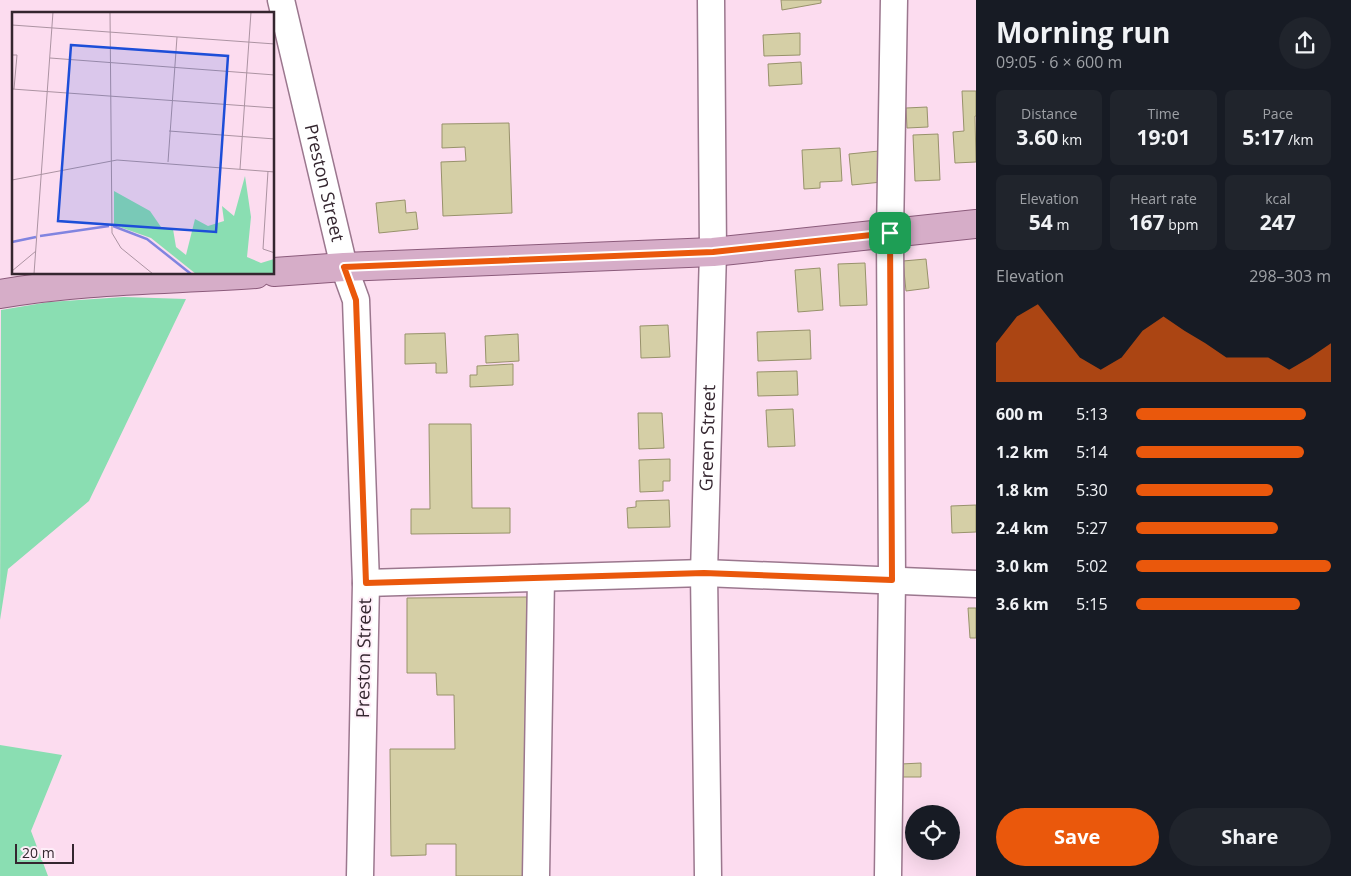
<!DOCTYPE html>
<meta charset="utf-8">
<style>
body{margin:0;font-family:"Open Sans",sans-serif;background:#20242c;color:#f1f3f6;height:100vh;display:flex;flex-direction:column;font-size:19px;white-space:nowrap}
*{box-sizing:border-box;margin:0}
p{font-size:16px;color:#9ea1a6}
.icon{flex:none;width:28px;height:28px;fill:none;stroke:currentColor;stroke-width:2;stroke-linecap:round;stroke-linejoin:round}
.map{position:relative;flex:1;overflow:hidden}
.side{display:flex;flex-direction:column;background:#171b24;width:375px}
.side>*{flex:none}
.buttons{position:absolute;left:905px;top:805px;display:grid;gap:10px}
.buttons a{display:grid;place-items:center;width:55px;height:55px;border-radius:50%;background:#171b24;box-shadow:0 5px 20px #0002;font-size:25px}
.scale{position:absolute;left:15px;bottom:12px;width:59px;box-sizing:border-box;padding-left:5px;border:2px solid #34262f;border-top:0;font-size:14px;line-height:18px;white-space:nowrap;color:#34262f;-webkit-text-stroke:4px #feeef8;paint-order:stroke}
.pin{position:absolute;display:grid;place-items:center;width:42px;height:42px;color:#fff;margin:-21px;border-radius:10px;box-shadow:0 2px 8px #0006}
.round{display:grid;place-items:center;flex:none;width:52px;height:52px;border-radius:26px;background:#20242c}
.head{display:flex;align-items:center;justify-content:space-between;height:85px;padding:0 20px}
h1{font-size:28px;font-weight:700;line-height:38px}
.metrics{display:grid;grid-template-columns:repeat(3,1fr);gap:8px;height:85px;padding:5px 20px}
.metrics div{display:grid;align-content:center;border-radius:8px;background:#20242c;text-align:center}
.metrics b{font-size:21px;font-weight:700}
.metrics small{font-size:14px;font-weight:400}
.metrics p{font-size:14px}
.chart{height:140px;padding:10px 20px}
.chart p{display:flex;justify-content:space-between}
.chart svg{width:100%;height:90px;margin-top:5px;fill:#ea580c;opacity:.7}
.cta{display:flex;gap:10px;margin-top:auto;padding:10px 20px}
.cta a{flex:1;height:58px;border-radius:30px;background:#ea580c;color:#fff;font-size:20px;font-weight:700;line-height:58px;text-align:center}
.cta a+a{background:#20242c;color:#f1f3f6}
ul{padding:0 20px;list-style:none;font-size:16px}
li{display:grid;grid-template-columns:80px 60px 1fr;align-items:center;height:38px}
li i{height:12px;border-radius:6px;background:#ea580c}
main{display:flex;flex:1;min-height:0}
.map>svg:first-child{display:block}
.green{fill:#8adeb2}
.building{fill:#d5cfa6;stroke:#98926b}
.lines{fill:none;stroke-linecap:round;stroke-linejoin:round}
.minor-casing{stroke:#9b778e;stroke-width:29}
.major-casing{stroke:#8b5b7b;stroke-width:30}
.minor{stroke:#fff;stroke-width:26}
.major{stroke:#d6adc8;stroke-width:28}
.route-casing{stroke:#fff;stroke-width:10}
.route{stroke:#ea580c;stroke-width:6}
.labels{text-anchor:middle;stroke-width:4;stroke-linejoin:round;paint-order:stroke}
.street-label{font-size:18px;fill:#34262f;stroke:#feeef8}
.inset-river{fill:none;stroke:#8184e0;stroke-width:2.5}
.inset-road{fill:none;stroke:#ac93a2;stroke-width:1}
.view{fill:#1d4ed8;fill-opacity:0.15;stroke:#1d4ed8;stroke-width:2.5}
.inset-edge{fill:none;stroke:#34262f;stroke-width:2.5}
</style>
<main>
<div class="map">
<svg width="976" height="876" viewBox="0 0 976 876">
<rect width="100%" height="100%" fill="#fcdcef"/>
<g class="green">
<polygon points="124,297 186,299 89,501 8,569 0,620 1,310 49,302"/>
<polygon points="0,745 62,755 31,831 48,876 0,876"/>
</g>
<g class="building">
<polygon points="781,0 821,0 821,3 782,10"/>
<polygon points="800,33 800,55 764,56 763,35"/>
<polygon points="801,62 802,84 769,86 768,64"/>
<polygon points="962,91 976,91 976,116 975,116 976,162 955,163 953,132 964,131"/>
<polygon points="927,107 928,127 907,128 906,108"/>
<polygon points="509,123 512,213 443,216 441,162 466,161 465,147 442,148 442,124"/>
<polygon points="938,134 940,180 915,181 913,135"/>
<polygon points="840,148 842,181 820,182 820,188 804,189 802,150"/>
<polygon points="879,151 882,182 852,185 849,154"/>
<polygon points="405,200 406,213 416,212 418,229 379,233 376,203"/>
<polygon points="926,259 929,288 906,291 903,261"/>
<polygon points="865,263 867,305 840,306 838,264"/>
<polygon points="820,268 823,310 798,312 795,270"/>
<polygon points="668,325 670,357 641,358 640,326"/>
<polygon points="810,330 811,359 758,361 757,332"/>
<polygon points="445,333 447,373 436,373 436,363 405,364 405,334"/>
<polygon points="518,334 519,361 486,363 485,336"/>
<polygon points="513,364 513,385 470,387 470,375 477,375 477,366"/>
<polygon points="797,371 798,395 758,396 757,372"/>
<polygon points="793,409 795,446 768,447 766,410"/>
<polygon points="638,413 662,413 664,448 639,449"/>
<polygon points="429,424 471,424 472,508 510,508 510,533 411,534 411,509 430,509"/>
<polygon points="670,459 670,481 663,481 663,491 640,492 639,460"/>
<polygon points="669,500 670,527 628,528 627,508 636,507 636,501"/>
<polygon points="976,505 976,532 952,533 951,506"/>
<polygon points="527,597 529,876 456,876 456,844 426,844 426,855 391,856 390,749 455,749 454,695 437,695 436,673 407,673 407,598"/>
<polygon points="968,608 976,608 976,638 970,638"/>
<polygon points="921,763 921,777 902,777 901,764"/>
</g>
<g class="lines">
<g class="minor-casing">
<g id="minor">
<path id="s1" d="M281,0L344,267L356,300L366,583L360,876"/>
<polyline points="366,583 704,573 976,584"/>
<polyline points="536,876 541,578"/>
<path id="s2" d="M708,876L704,573L713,252L711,0"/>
<polyline points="888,876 892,580 890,233 894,0"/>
</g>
</g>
<g class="major-casing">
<g id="major">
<polyline points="274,272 344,267 713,252 976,224"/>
<path d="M0,294C85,279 171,280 256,274"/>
</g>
</g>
<use href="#minor" class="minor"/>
<use href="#major" class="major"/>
</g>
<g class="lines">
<g class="route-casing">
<polygon id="route" points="890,233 892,580 704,573 366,583 356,300 344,267 713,252"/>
</g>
<use href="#route" class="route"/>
</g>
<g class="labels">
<g class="street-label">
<text dy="6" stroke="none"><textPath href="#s1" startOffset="188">Preston Street</textPath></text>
<text dy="6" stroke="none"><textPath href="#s2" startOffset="438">Green Street</textPath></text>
<text transform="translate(364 658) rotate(-89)" y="6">Preston Street</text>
</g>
</g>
<g transform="translate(12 12)">
<rect width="262" height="262" fill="#fcdcef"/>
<path d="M233,164L239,205L235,245L249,251L262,247V262H184L139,226L102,213V179L138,199L149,215L161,217L164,235L174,243L183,207L196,214L212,209L210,194L222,204Z" fill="#8adeb2"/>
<path class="inset-river" d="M101,214L135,227L179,262M28,224L97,214M0,230L24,225"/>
<path class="inset-road" d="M98,0L100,221L109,236L141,262M0,13L263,32M0,43H5L2,77M38,46L263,63M0,77L263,96M157,119L263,127M156,150L165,25M228,157L239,0M256,159L251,237L263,241M0,168L105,148L263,160M0,259L24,239M22,262L41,0"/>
<path class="view" d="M59,33L216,44L204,220L46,209Z"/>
<rect width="262" height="262" class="inset-edge"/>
</g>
</svg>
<div class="buttons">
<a><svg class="icon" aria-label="locate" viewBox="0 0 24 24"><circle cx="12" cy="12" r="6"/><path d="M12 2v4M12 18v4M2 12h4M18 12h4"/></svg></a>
</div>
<div class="scale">20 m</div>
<div class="pin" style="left:890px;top:233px;background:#1e9e55"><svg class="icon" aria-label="arrive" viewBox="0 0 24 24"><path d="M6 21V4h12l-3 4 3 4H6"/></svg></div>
</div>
<section class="side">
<div class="head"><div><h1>Morning run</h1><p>09:05 · 6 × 600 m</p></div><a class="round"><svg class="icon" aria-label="share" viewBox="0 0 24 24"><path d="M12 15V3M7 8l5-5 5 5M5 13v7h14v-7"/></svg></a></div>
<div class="metrics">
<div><p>Distance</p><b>3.60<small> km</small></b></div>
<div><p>Time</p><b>19:01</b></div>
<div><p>Pace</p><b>5:17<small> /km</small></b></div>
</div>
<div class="metrics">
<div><p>Elevation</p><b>54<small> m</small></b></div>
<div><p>Heart rate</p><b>167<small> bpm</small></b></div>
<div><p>kcal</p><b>247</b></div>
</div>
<div class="chart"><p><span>Elevation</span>298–303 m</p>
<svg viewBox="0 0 160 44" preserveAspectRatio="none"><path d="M0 44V25L10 12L20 6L30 19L40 32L50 38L60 32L70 19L80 12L90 19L100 25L110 32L120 32L130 32L140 38L150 32L160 25V44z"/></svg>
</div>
<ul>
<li><b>600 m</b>5:13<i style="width:87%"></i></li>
<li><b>1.2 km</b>5:14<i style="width:86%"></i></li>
<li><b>1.8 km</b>5:30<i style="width:70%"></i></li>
<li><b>2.4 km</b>5:27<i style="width:73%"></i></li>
<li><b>3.0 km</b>5:02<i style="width:100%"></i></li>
<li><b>3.6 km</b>5:15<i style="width:84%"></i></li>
</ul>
<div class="cta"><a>Save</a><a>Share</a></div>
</section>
</main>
